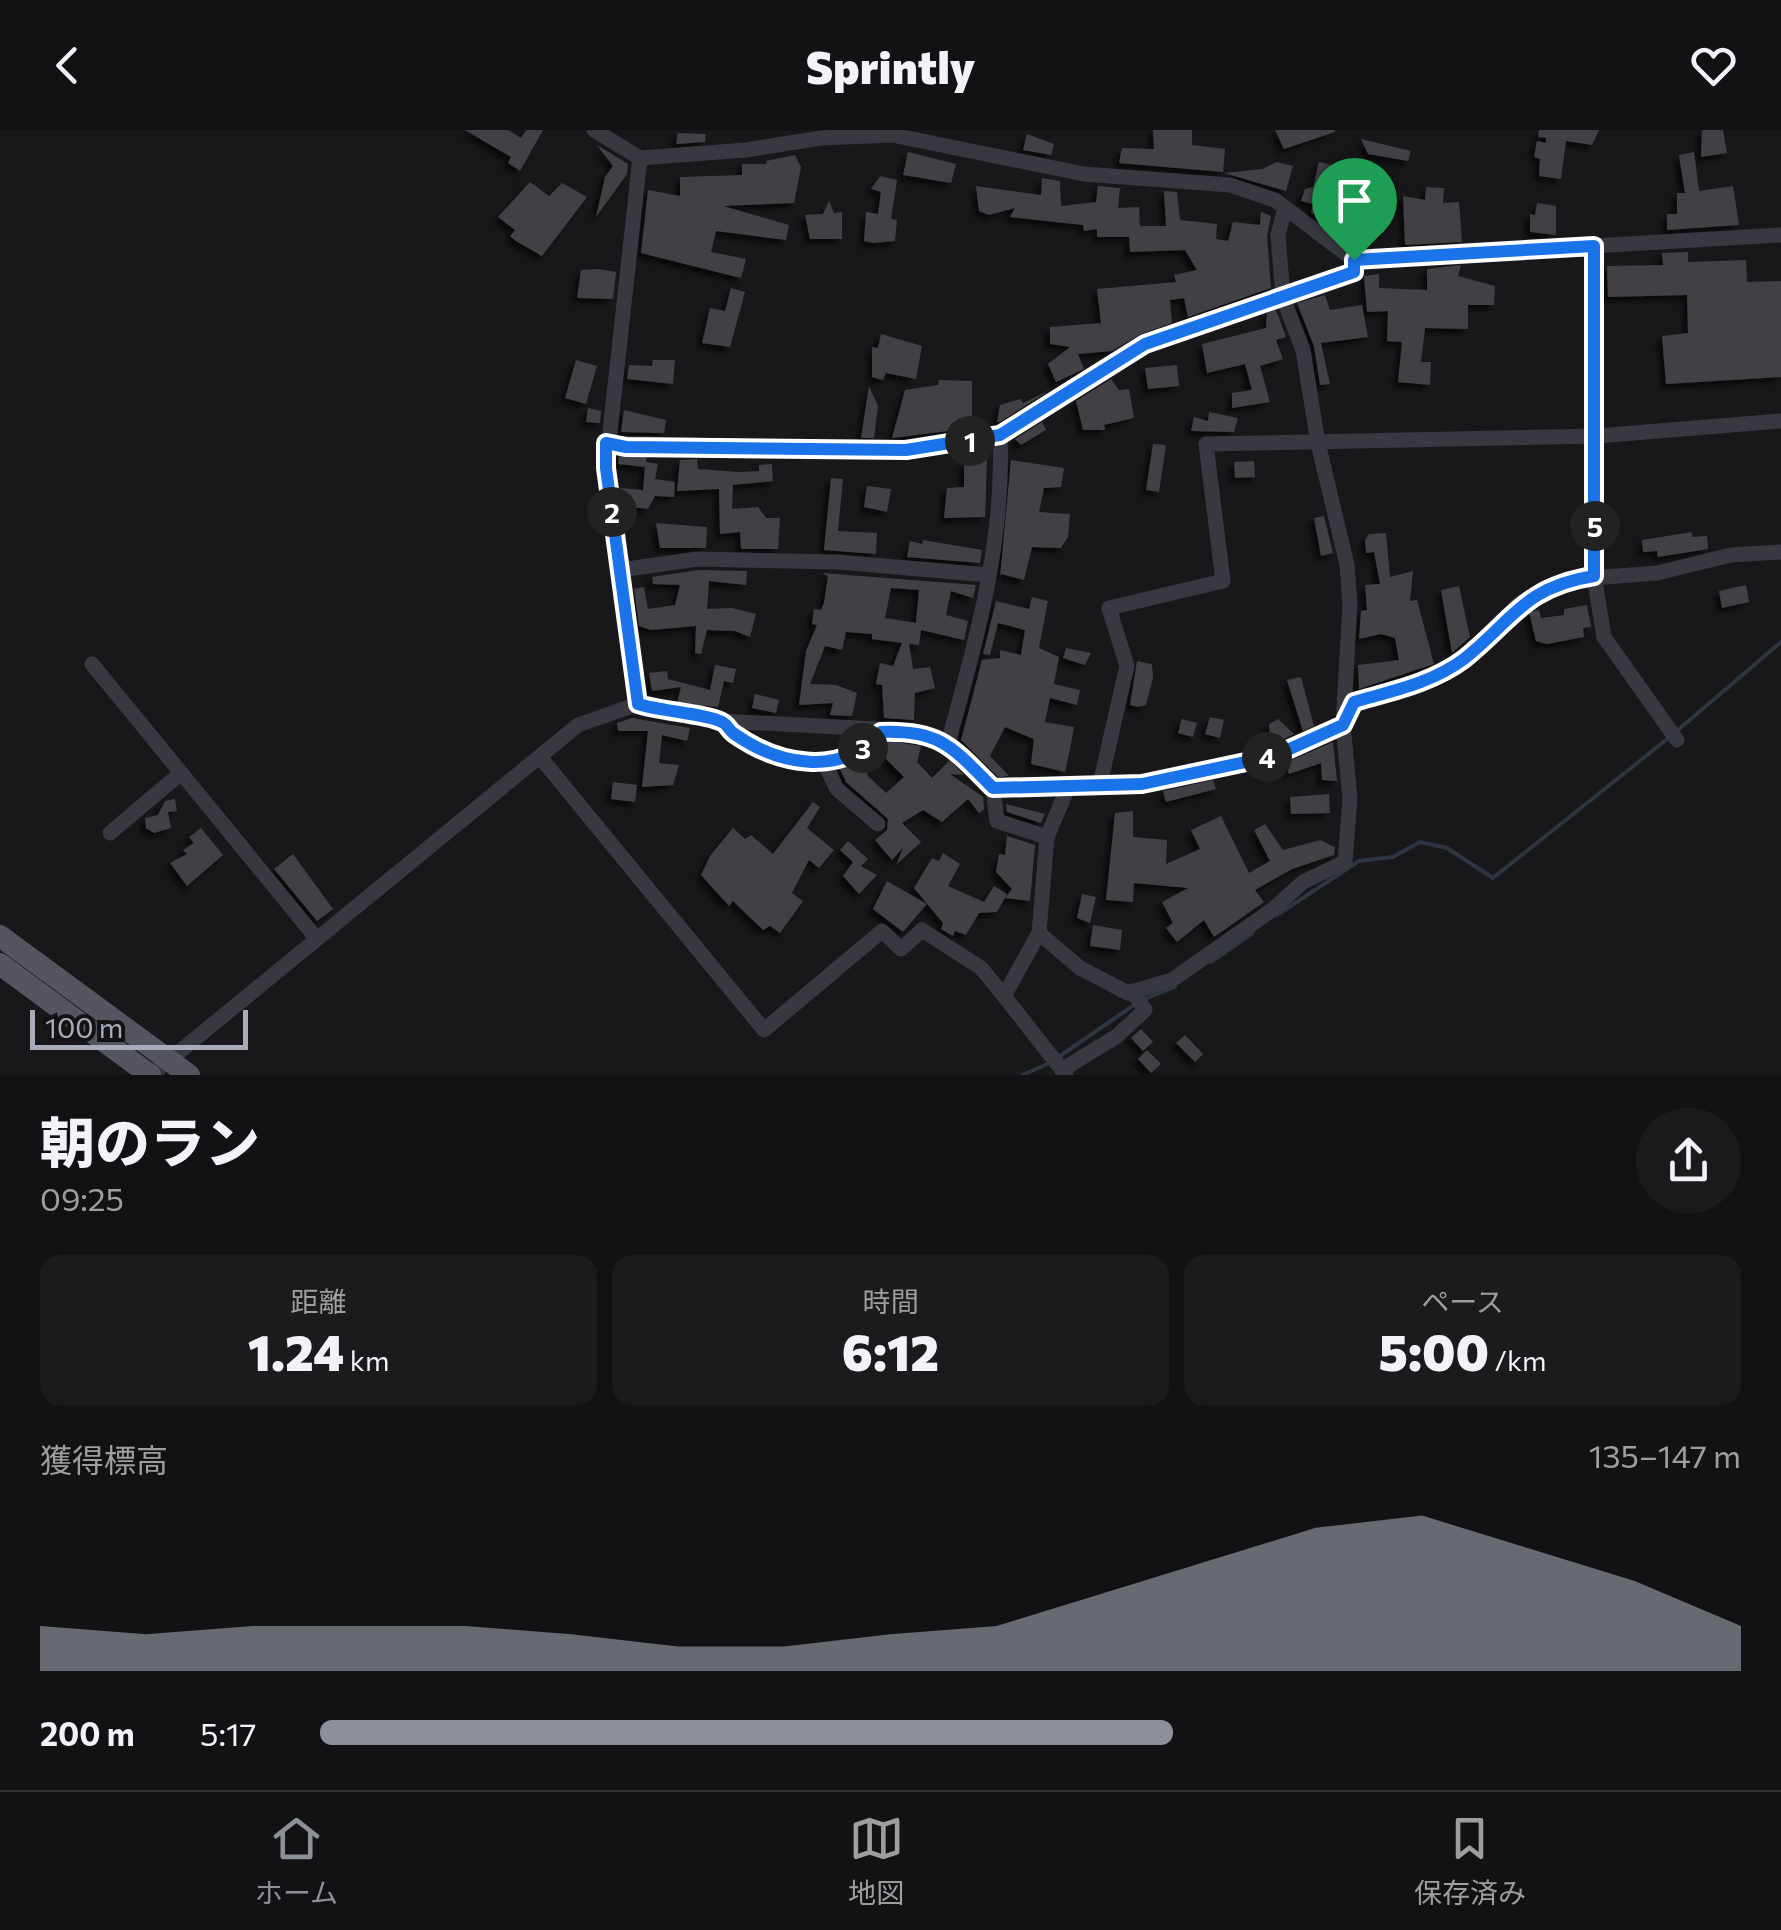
<!DOCTYPE html>
<html lang="ja">
<meta charset="utf-8">
<style>
body{margin:0;font-family:Commissioner,"Noto Sans JP",sans-serif;background:#1b1b1d;color:#f1f3f6;height:100vh;display:flex;flex-direction:column;font-size:38px;white-space:nowrap}
*{box-sizing:border-box;margin:0}
p{font-size:32px;color:#9c9ea0}
.icon{flex:none;width:55px;height:55px;fill:none;stroke:currentColor;stroke-width:2;stroke-linecap:round;stroke-linejoin:round}
.map{position:relative;height:945px;overflow:hidden}
.sheet{display:flex;flex-direction:column;background:#121214;flex:1}
.sheet>*{flex:none}
.scale{position:absolute;left:30px;bottom:25px;width:218px;box-sizing:border-box;padding-left:10px;border:5px solid #a9adbb;border-top:0;font-size:28px;line-height:35px;white-space:nowrap;color:#a9adbb;-webkit-text-stroke:8px #131315;paint-order:stroke}
.pin{position:absolute;display:grid;place-items:center;width:85px;height:85px;color:#fff;margin:-102px -42px;border-radius:50% 50% 50% 0;rotate:-45deg;box-shadow:0 0 10px #0007}
.pin .icon{rotate:45deg}
.km{position:absolute;width:50px;height:50px;margin:-25px;border-radius:50%;background:#222;color:#fff;font-size:28px;line-height:50px;text-align:center}
.round{display:grid;place-items:center;flex:none;width:105px;height:105px;border-radius:52px;background:#1b1b1d}
.overview{display:flex;align-items:center;justify-content:space-between;height:170px;padding:0 40px}
h1{font-size:55px;font-weight:800;line-height:75px}
.metrics{display:grid;grid-template-columns:repeat(3,1fr);gap:15px;height:170px;padding:10px 40px}
.metrics div{display:grid;align-content:center;border-radius:20px;background:#1b1b1d;text-align:center}
.metrics b{font-size:50px;font-weight:800}
.metrics small{font-size:28px;font-weight:400}
.metrics p{font-size:28px}
.chart{height:280px;padding:20px 40px}
.chart p{display:flex;justify-content:space-between}
.chart svg{width:100%;height:180px;margin-top:10px;fill:#8c9099;opacity:.7}
ul{padding:0 40px;list-style:none;font-size:32px}
li{display:grid;grid-template-columns:160px 120px 1fr;align-items:center;height:75px}
li i{height:25px;border-radius:12px;background:#8c9099}
header{display:flex;justify-content:space-between;align-items:center;height:130px;padding:0 40px;background:#121214;font-size:45px;font-weight:800}
.dock{display:flex;justify-content:space-around;align-items:center;height:140px;border-top:2px solid #313234;background:#121214;font-size:28px;color:#9c9ea0}
.dock a{display:grid;justify-items:center;gap:5px}
.dock .on{color:#8c9099}
.map>svg:first-child{display:block}
.lines{fill:none;stroke-linecap:round;stroke-linejoin:round}
.stream{stroke:#2c3540;stroke-width:4}
.building{fill:#3f4045;fill-rule:evenodd;filter:url(#shadow)}
.minor{stroke:#383940;stroke-width:15}
.primary{stroke:#54555f;stroke-width:22}
.route-casing{stroke:#fff;stroke-width:20}
.route{stroke:#1a73e8;stroke-width:12}
</style>
<header><svg class="icon" aria-label="back" viewBox="0 0 24 24"><path d="M15 5l-7 7 7 7"/></svg>Sprintly<svg class="icon" aria-label="heart" viewBox="0 0 24 24"><path d="M12 20l-8-8c-3-5 5-10 8-4 3-6 11-1 8 4z"/></svg></header>
<div class="map">
<svg width="1781" height="945" viewBox="0 0 1781 945">
<defs>
<filter id="shadow"><feDropShadow dx="-5" dy="5" stdDeviation="2.5" flood-color="#0009"/></filter>
</defs>
<rect width="100%" height="100%" fill="#18181a"/>
<g class="lines">
<g class="stream">
<polyline points="1678,600 1781,512"/>
<polyline points="1277,785 1359,731 1393,727 1420,712 1447,718 1493,748 1671,606"/>
<polyline points="1211,832 1253,803"/>
<polyline points="1142,870 1175,857"/>
<polyline points="1060,926 1134,875"/>
<polyline points="1022,945 1052,932"/>
</g>
</g>
<g class="building">
<polygon points="465,0 508,0 521,8 526,0 543,0 520,41 508,33 511,27"/>
<polygon points="1153,0 1192,0 1192,15 1225,19 1223,42 1119,33 1122,18 1154,19"/>
<polygon points="1275,0 1335,0 1335,2 1284,19"/>
<polygon points="1539,0 1599,0 1592,15 1566,11 1561,49 1539,46 1540,29 1534,27 1537,11 1546,13 1546,8 1538,7"/>
<polygon points="1702,0 1723,0 1727,23 1701,27"/>
<polygon points="678,3 706,4 705,12 676,14"/>
<polygon points="1027,4 1054,14 1051,25 1023,20"/>
<polygon points="1361,9 1411,21 1408,31 1368,24"/>
<polygon points="597,15 628,34 627,44 596,87 605,47 613,36"/>
<polygon points="908,22 956,34 951,53 903,45"/>
<polygon points="1694,22 1699,61 1733,56 1739,95 1667,100 1667,84 1677,84 1677,63 1685,63 1679,25"/>
<polygon points="795,25 801,37 794,73 723,76 789,95 786,110 716,101 711,122 746,129 741,148 641,123 648,60 680,66 680,47 742,45 742,34 767,34 766,31"/>
<polygon points="1277,32 1293,36 1286,61 1224,43 1262,39"/>
<polygon points="1319,32 1332,35 1325,71 1388,83 1384,103 1311,83 1313,74 1301,71 1305,59 1313,57"/>
<polygon points="880,46 897,50 891,89 897,90 895,111 873,113 864,111 866,82 878,84 881,62 871,59"/>
<polygon points="1042,48 1060,51 1061,76 1096,72 1098,56 1120,58 1118,78 1139,77 1140,96 1166,96 1164,61 1177,62 1180,90 1217,94 1216,109 1228,111 1233,92 1260,95 1261,82 1271,86 1267,106 1271,158 1188,187 1184,168 1170,170 1172,193 1141,204 1112,221 1078,224 1084,239 1056,252 1048,234 1070,217 1050,214 1050,197 1101,193 1097,159 1176,152 1174,145 1197,140 1185,120 1130,122 1129,107 1097,107 1097,99 1084,101 1083,95 1010,87 1015,78 989,85 979,81 976,56 1041,65"/>
<polygon points="530,52 549,66 562,53 587,67 542,126 516,111 510,106 515,100 498,87"/>
<polygon points="1426,57 1444,58 1443,73 1459,72 1462,112 1405,115 1403,66 1425,70"/>
<polygon points="829,71 834,83 842,82 842,109 810,109 805,85 823,84"/>
<polygon points="1537,73 1556,76 1556,105 1530,102 1530,84 1535,85"/>
<polygon points="1688,122 1688,132 1746,130 1747,152 1781,151 1781,247 1666,254 1662,206 1688,203 1687,165 1608,167 1607,136 1663,135 1662,123"/>
<polygon points="1461,135 1458,146 1495,156 1494,175 1468,175 1468,199 1425,198 1421,232 1431,232 1430,255 1398,252 1402,212 1387,211 1388,181 1367,182 1364,146 1379,144 1379,158 1427,160 1427,139"/>
<polygon points="599,139 616,142 613,169 577,168 581,140"/>
<polygon points="731,158 745,162 730,217 702,213 710,178 725,181"/>
<polygon points="1325,165 1330,180 1362,175 1368,207 1321,213 1330,254 1320,255 1314,216 1297,173"/>
<polygon points="1276,180 1286,207 1276,210 1283,229 1260,236 1270,272 1232,278 1232,263 1252,260 1245,234 1207,243 1202,214 1266,198 1267,183"/>
<polygon points="881,204 922,216 916,249 886,243 883,250 872,247 872,217 878,218"/>
<polygon points="576,230 597,236 586,274 565,268"/>
<polygon points="653,230 675,230 673,254 627,249 629,235 652,236"/>
<polygon points="1177,235 1179,256 1148,259 1145,238"/>
<polygon points="1111,249 1119,260 1129,259 1134,288 1104,295 1105,300 1083,300 1076,271"/>
<polygon points="939,250 972,251 972,298 892,308 905,260 938,255"/>
<polygon points="869,256 878,276 874,308 861,308"/>
<polygon points="1050,260 1000,292 997,292 1000,275 1020,269 1023,273"/>
<polygon points="588,278 601,281 600,293 586,292"/>
<polygon points="624,280 666,290 664,303 621,302"/>
<polygon points="1209,282 1238,288 1234,302 1191,301 1194,287 1208,291"/>
<polygon points="1042,292 1046,300 1021,315 1015,309"/>
<polygon points="1153,314 1166,315 1159,362 1146,360"/>
<polygon points="619,325 647,325 646,332 658,334 655,349 675,352 674,367 655,366 648,379 632,377 626,400 620,358 643,360 645,337 618,334"/>
<polygon points="987,326 985,394 985,387 944,388 947,358 964,357 964,334"/>
<polygon points="697,329 698,339 739,342 759,341 759,335 772,334 773,351 733,355 732,379 758,377 766,388 780,388 778,419 741,419 740,402 720,404 719,359 677,361 680,330"/>
<polygon points="1011,330 1064,338 1061,357 1044,358 1039,382 1070,384 1068,407 1061,418 1032,417 1024,450 1001,444 1000,448"/>
<polygon points="1254,331 1255,347 1235,348 1234,332"/>
<polygon points="831,348 843,349 838,401 877,403 876,424 824,420"/>
<polygon points="867,356 891,359 887,382 864,377"/>
<polygon points="1324,386 1333,423 1321,426 1314,388"/>
<polygon points="656,393 707,397 706,418 660,418"/>
<polygon points="1692,402 1692,407 1707,406 1708,419 1658,427 1657,421 1643,422 1642,410"/>
<polygon points="1386,403 1390,447 1413,441 1410,471 1417,470 1434,534 1359,559 1358,535 1399,530 1395,508 1381,504 1359,509 1361,481 1367,480 1365,455 1380,454 1374,422 1366,423 1365,410 1369,404"/>
<polygon points="923,410 982,420 980,433 907,427 910,411 922,414"/>
<polygon points="698,440 747,441 746,455 709,451 707,479 732,478 756,484 750,507 735,501 707,500 701,524 695,523 696,496 651,500 639,496 634,459 644,457 648,479 675,475 680,455 653,454 652,447"/>
<path d="M822,443L976,455L973,468L951,461L946,485L968,491L964,510L921,500L919,515L909,514L913,539L930,537L935,558L915,563L914,590L884,588L882,555L876,554L880,533L893,536L902,513L872,509V504L846,502L842,520L825,516L810,554L836,555L857,563L852,586L830,585L833,573L799,575L806,521L817,495L812,494L814,479L821,480L824,473L828,446ZM891,458L919,460L916,493L885,488Z"/>
<polygon points="1746,455 1749,472 1722,478 1719,461"/>
<polygon points="1459,456 1470,507 1452,523 1441,460"/>
<polygon points="1032,467 1048,471 1039,518 1059,527 1054,554 1080,560 1077,575 1050,568 1045,592 1074,597 1069,624 1065,642 1031,634 1034,609 1005,597 990,626 1009,646 998,647 961,610 982,530 1000,528 1000,520 1021,525 1025,500 998,493 990,525 983,524 996,471 1029,479"/>
<polygon points="1587,475 1591,497 1583,498 1584,507 1547,514 1536,511 1529,482 1539,480 1541,488 1564,485 1564,479"/>
<polygon points="1066,518 1091,523 1085,535 1063,528"/>
<polygon points="1137,531 1152,534 1153,548 1146,575 1138,577 1130,575"/>
<polygon points="715,535 736,539 733,553 724,551 718,577 677,573 681,557 652,561 649,543 667,541 668,549 710,560"/>
<polygon points="1301,547 1314,596 1303,601 1287,550"/>
<polygon points="755,564 779,570 776,583 752,578"/>
<polygon points="1210,587 1224,590 1220,608 1205,604"/>
<polygon points="632,588 690,598 687,611 662,605 659,633 679,635 673,655 642,657 648,601 618,601 617,593"/>
<polygon points="1182,589 1197,593 1193,607 1178,603"/>
<polygon points="1278,589 1294,604 1271,615 1269,594"/>
<polygon points="888,611 921,616 917,632 932,648 950,630 964,645 950,644 983,667 984,679 979,683 968,669 942,692 923,680 902,693 921,712 896,735 903,718 892,730 875,710 887,700 888,689 846,652 840,639 862,631 868,646 886,663 904,647 877,620"/>
<polygon points="1333,612 1337,651 1322,650 1321,633 1289,644 1285,633"/>
<polygon points="1213,650 1216,659 1166,672 1163,661"/>
<polygon points="613,652 637,655 635,672 611,669"/>
<polygon points="1329,664 1330,683 1291,684 1290,667"/>
<polygon points="175,669 177,681 168,682 171,698 154,703 146,698 145,688 158,685 165,671"/>
<polygon points="813,672 820,677 807,698 834,720 819,738 809,730 792,763 803,771 780,803 770,796 763,800 733,771 729,776 701,745 710,726 733,698 745,709 751,705 773,724"/>
<polygon points="1006,674 1045,684 1041,693 1007,682"/>
<polygon points="1133,681 1133,707 1167,710 1166,734 1200,719 1191,700 1221,686 1249,743 1270,731 1254,700 1265,694 1283,720 1320,710 1335,717 1334,725 1292,739 1255,760 1264,772 1214,807 1204,790 1177,812 1166,798 1173,793 1162,772 1188,758 1134,753 1133,772 1106,770 1115,683"/>
<polygon points="201,698 223,725 187,756 170,733 187,724 183,720 194,713 189,707"/>
<polygon points="1007,706 1035,715 1030,771 1005,768 1012,759 996,742 999,724 1005,725"/>
<polygon points="848,711 868,729 861,736 877,745 859,764 843,746 853,732 840,720"/>
<polygon points="943,723 960,734 948,756 984,772 994,756 1007,764 997,782 979,783 966,805 955,801 953,806 941,799 943,793 914,758 932,728 939,731"/>
<polygon points="293,724 333,779 317,791 274,739"/>
<polygon points="887,751 927,774 903,802 873,779"/>
<polygon points="1082,764 1096,767 1090,793 1077,788"/>
<polygon points="1093,795 1122,800 1120,820 1090,816"/>
<polygon points="1141,899 1153,912 1143,921 1131,908"/>
<polygon points="1185,905 1203,924 1195,932 1176,913"/>
<polygon points="1147,920 1161,934 1151,943 1138,929"/>
</g>
<g class="lines">
<g class="minor">
<polyline points="594,0 640,28 746,20 821,8 892,5 1084,44 1230,55 1275,70 1354,130 1781,105"/>
<polyline points="1593,116 1594,446 1604,507 1677,610"/>
<polyline points="606,313 906,320 1000,305 1145,214 1354,141 1354,130"/>
<polyline points="620,440 697,429 838,432 989,445"/>
<polyline points="92,534 317,809"/>
<polyline points="638,574 606,338 640,28"/>
<path d="M721,591C763,634 838,651 881,602"/>
<path d="M948,613C976,513 1005,409 1000,305"/>
<polyline points="825,634 837,659 878,694"/>
<polyline points="1100,654 1127,536 1109,478 1223,451 1206,314 1597,306 1781,291"/>
<polyline points="993,658 1142,654 1274,626 1343,595 1355,572 1427,551 1464,529 1519,474 1579,449 1657,443 1731,425 1781,422"/>
<polyline points="110,703 181,643"/>
<polyline points="1047,707 1069,655"/>
<polyline points="1039,803 1080,838 1128,863 1172,850 1272,780 1303,752 1345,732 1350,668 1343,595 1350,474 1347,435 1318,313 1303,220 1283,168 1278,105 1285,78"/>
<polyline points="1004,866 1066,945"/>
<polyline points="1062,940 1117,906 1145,880 1132,861"/>
<polyline points="151,945 578,595 638,574 665,583 721,591 915,601 948,613 993,658 997,691 1047,707 1039,803 1004,866 981,838 922,800 901,819 882,801 764,900 540,627"/>
</g>
<g class="primary">
<polyline points="0,806 189,945"/>
<polyline points="0,834 150,945"/>
</g>
</g>
<g class="lines">
<g class="route-casing">
<path id="route" d="M1594,116V446C1524,457 1513,490 1464,529C1432,553 1392,561 1354,572L1343,595L1274,626L1142,654L993,658C952,617 941,600 881,602C841,648 778,635 733,603C729,600 727,594 722,592C708,584 659,581 638,574L606,338V313L626,317L906,320L1000,305L1145,214L1354,142V130Z"/>
</g>
<use href="#route" class="route"/>
</g>
</svg>
<div class="scale">100 m</div>
<div class="pin" style="left:1354px;top:130px;background:#1e9e55"><svg class="icon" aria-label="arrive" viewBox="0 0 24 24"><path d="M6 21V4h12l-3 4 3 4H6"/></svg></div>
<b class="km" style="left:970px;top:311px">1</b>
<b class="km" style="left:612px;top:382px">2</b>
<b class="km" style="left:863px;top:618px">3</b>
<b class="km" style="left:1267px;top:627px">4</b>
<b class="km" style="left:1595px;top:396px">5</b>
</div>
<section class="sheet">
<div class="overview"><div><h1>朝のラン</h1><p>09:25</p></div><a class="round"><svg class="icon" aria-label="share" viewBox="0 0 24 24"><path d="M12 15V3M7 8l5-5 5 5M5 13v7h14v-7"/></svg></a></div>
<div class="metrics">
<div><p>距離</p><b>1.24<small> km</small></b></div>
<div><p>時間</p><b>6:12</b></div>
<div><p>ペース</p><b>5:00<small> /km</small></b></div>
</div>
<div class="chart"><p><span>獲得標高</span>135–147 m</p>
<svg viewBox="0 0 160 44" preserveAspectRatio="none"><path d="M0 44V33L10 35L20 33L30 33L40 33L50 35L60 38L70 38L80 35L90 33L100 25L110 17L120 9L130 6L140 14L150 22L160 33V44z"/></svg>
</div>
<ul>
<li><b>200 m</b>5:17<i style="width:60%"></i></li>
</ul>
</section>
<nav class="dock">
<a class="on"><svg class="icon" aria-label="home" viewBox="0 0 24 24"><path d="M3 11l9-7 9 7M6 9v11h12V9"/></svg>ホーム</a>
<a><svg class="icon" aria-label="map" viewBox="0 0 24 24"><path d="M3 6l6-2 6 2 6-2v14l-6 2-6-2-6 2zM9 4v14M15 6v14"/></svg>地図</a>
<a><svg class="icon" aria-label="saved" viewBox="0 0 24 24"><path d="M7 4h10v16l-5-4-5 4z"/></svg>保存済み</a>
</nav>
